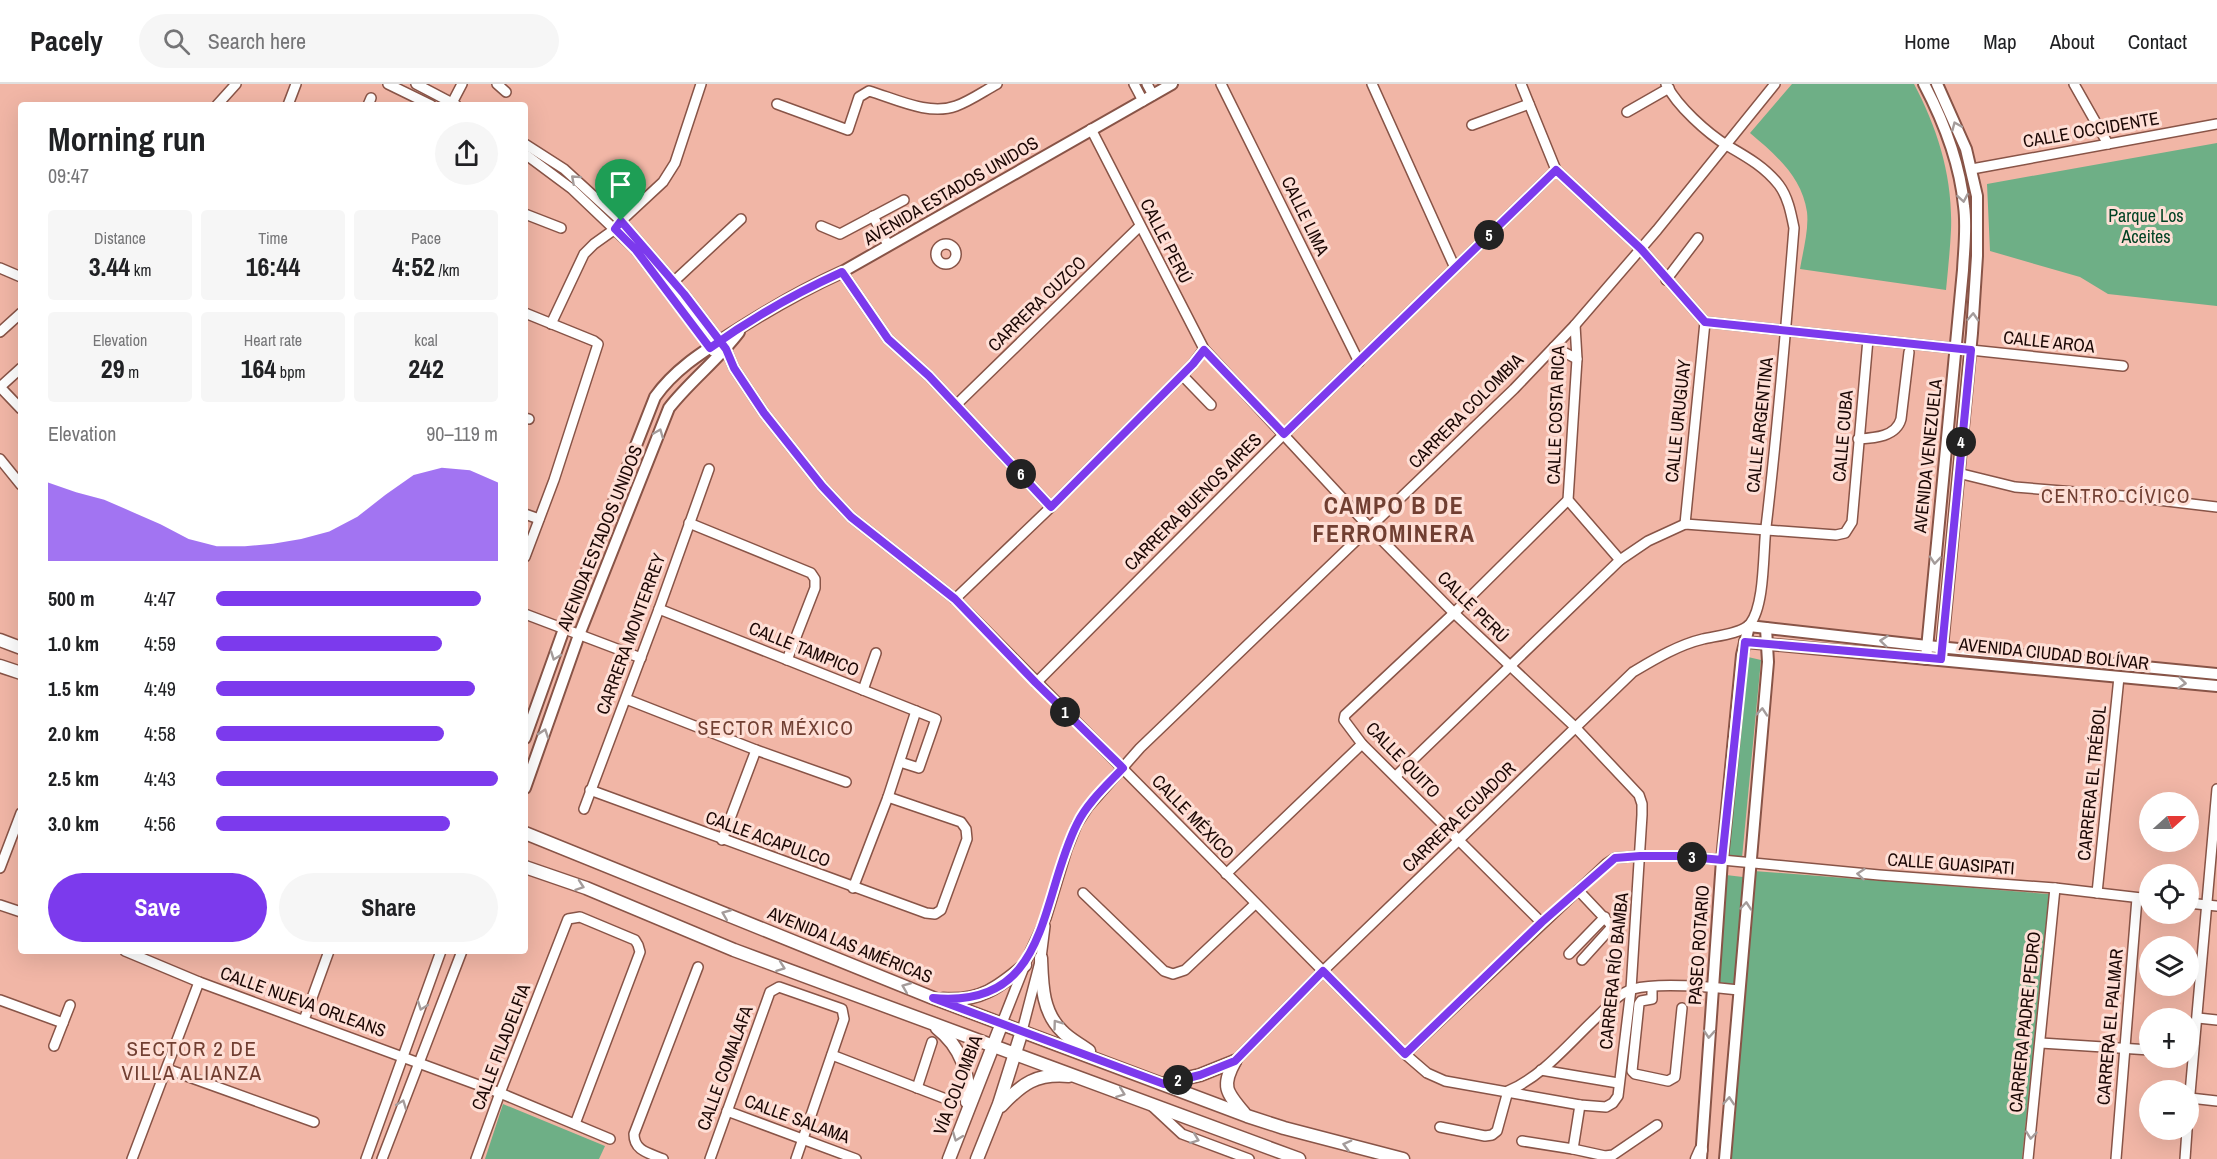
<!DOCTYPE html>
<meta charset="utf-8">
<style>
body{margin:0;font-family:"Archivo Narrow",sans-serif;background:#f6f6f6;color:#202124;height:100vh;display:flex;flex-direction:column;font-size:22px;white-space:nowrap}
*{box-sizing:border-box;margin:0}
p{font-size:20px;color:#757577}
.icon{flex:none;width:33px;height:33px;fill:none;stroke:currentColor;stroke-width:2;stroke-linecap:round;stroke-linejoin:round}
.map{position:relative;flex:1;overflow:hidden}
.panel{position:absolute;left:18px;top:18px;width:510px;height:852px;display:flex;flex-direction:column;background:#fff;border-radius:6px;box-shadow:0 6px 24px #0002}
.panel>*{flex:none}
.needle{width:39px;rotate:69deg}
.buttons{position:absolute;left:2139px;top:708px;display:grid;gap:12px}
.buttons a{display:grid;place-items:center;width:60px;height:60px;border-radius:50%;background:#fff;box-shadow:0 6px 24px #0002;font-size:30px}
.pin{position:absolute;display:grid;place-items:center;width:51px;height:51px;color:#fff;margin:-62px -26px;border-radius:50% 50% 50% 0;rotate:-45deg;box-shadow:0 0 6px #0007}
.pin .icon{rotate:45deg}
.km{position:absolute;width:30px;height:30px;margin:-15px;border-radius:50%;background:#222;color:#fff;font-size:16px;line-height:30px;text-align:center}
.round{display:grid;place-items:center;flex:none;width:63px;height:63px;border-radius:32px;background:#f6f6f6}
.summary{display:flex;align-items:center;justify-content:space-between;height:102px;padding:0 30px}
h1{font-size:33px;font-weight:800;line-height:45px}
.metrics{display:grid;grid-template-columns:repeat(3,1fr);gap:9px;height:102px;padding:6px 30px}
.metrics div{display:grid;align-content:center;border-radius:6px;background:#f6f6f6;text-align:center}
.metrics b{font-size:26px;font-weight:800}
.metrics small{font-size:16px;font-weight:400}
.metrics p{font-size:16px}
.chart{height:168px;padding:12px 30px}
.chart p{display:flex;justify-content:space-between}
.chart svg{width:100%;height:108px;margin-top:6px;fill:#7c3aed;opacity:.7}
.button{display:flex;gap:12px;margin-top:auto;padding:12px 30px}
.button a{flex:1;height:69px;border-radius:36px;background:#7c3aed;color:#fff;font-size:24px;font-weight:800;line-height:69px;text-align:center}
.button a+a{background:#f6f6f6;color:#202124}
ul{padding:0 30px;list-style:none;font-size:20px}
li{display:grid;grid-template-columns:96px 72px 1fr;align-items:center;height:45px}
li i{height:15px;border-radius:8px;background:#7c3aed}
header{display:flex;align-items:center;gap:36px;box-sizing:border-box;height:84px;padding:0 30px;background:#fff;border-bottom:2px solid #e0e0e0}
header strong{font-size:28px}
nav{display:flex;gap:33px;margin-inline-start:auto;font-size:21px}
.search{width:420px;height:54px;background:#f6f6f6;display:flex;align-items:center;gap:15px;box-sizing:border-box;padding:0 21px;border-radius:33px;color:#757577;font-size:22px}
.map>svg:first-child{display:block}
.green{fill:#6eaf86}
.lines{fill:none;stroke-linecap:round;stroke-linejoin:round}
.minor-casing{stroke:#885447;stroke-width:12}
.tertiary-casing{stroke:#885447;stroke-width:14}
.secondary-casing{stroke:#885447;stroke-width:15}
.minor{stroke:#fff;stroke-width:9}
.tertiary{stroke:#fff;stroke-width:10}
.secondary{stroke:#fff;stroke-width:12}
.oneway{stroke:#a49c9b}
.route-casing{stroke:#fff;stroke-width:12}
.route{stroke:#7c3aed;stroke-width:8}
.labels{text-anchor:middle;stroke-width:6;stroke-linejoin:round;paint-order:stroke}
.street-label{font-size:18px;fill:#1b0704;stroke:#fedfd6}
.park-label{font-size:18px;fill:#014223;stroke:#fedfd6}
.neighbourhood-label{font-size:20px;letter-spacing:1.5px;fill:#713f32;stroke:#fedfd6}
.quarter-label{font-size:21px;letter-spacing:1.5px;fill:#713f32;stroke:#fedfd6}
.district-label{font-size:24px;font-weight:bold;letter-spacing:1.5px;fill:#713f32;stroke:#fedfd6}
</style>
<header>
<strong>Pacely</strong>
<div class="search"><svg class="icon" aria-label="search" viewBox="0 0 24 24"><circle cx="10" cy="10" r="6"/><path d="M15 15l6 6"/></svg>Search here</div>
<nav><a>Home</a><a>Map</a><a>About</a><a>Contact</a></nav>
</header>
<div class="map">
<svg width="2217" height="1075" viewBox="0 0 2217 1075">
<rect width="100%" height="100%" fill="#f1b6a6"/>
<g class="green">
<path d="M1792,0H1914C1938,45 1953,94 1951,146C1950,166 1948,186 1946,206L1800,185C1803,167 1809,146 1807,128C1802,93 1776,71 1750,49Z"/>
<polygon points="2217,59 2217,222 2108,210 2080,193 1990,167 1987,100"/>
<polygon points="1748,573 1761,576 1742,774 1728,774"/>
<polygon points="1754,787 2049,810 2022,1075 1731,1075"/>
<polygon points="1726,791 1743,793 1734,900 1717,898"/>
<polygon points="503,1020 605,1062 599,1075 485,1075"/>
</g>
<g class="lines">
<g class="minor-casing">
<g id="minor">
<polyline points="388,0 431,21"/>
<polyline points="416,0 456,21"/>
<polyline points="497,0 506,8"/>
<polyline points="1134,0 1143,17"/>
<polyline points="1147,0 1153,11"/>
<polyline points="1221,0 1359,278"/>
<polyline points="1372,0 1455,184"/>
<polyline points="1521,0 1556,86 1641,165 1705,238 2123,282"/>
<polyline points="2074,0 2108,60"/>
<path d="M777,20L848,46L859,13L869,7C896,15 929,32 956,22C970,17 984,7 997,0"/>
<polyline points="217,21 236,0"/>
<polyline points="288,21 296,0"/>
<polyline points="368,21 371,14"/>
<polyline points="451,21 462,0"/>
<polyline points="1627,28 1669,4"/>
<polyline points="1472,41 1529,20"/>
<polyline points="525,60 564,85 621,137 684,210 726,265 734,284 764,329 822,402 851,433 955,515 1405,970 1427,989 1445,997 1580,1021 1606,1023 1613,1019 1618,1012 1631,905 1642,731 1642,720 1639,711 1575,643 1454,529 1370,444 1204,265 1091,45"/>
<polyline points="525,70 572,105 636,166 713,267"/>
<polyline points="1972,85 2217,40"/>
<polyline points="525,130 561,144"/>
<polyline points="873,132 888,161"/>
<polyline points="821,142 840,150 904,116"/>
<circle cx="946" cy="170" r="10"/>
<polyline points="0,184 21,193"/>
<polyline points="842,188 888,255 929,292 1051,423"/>
<polyline points="1666,196 1698,154"/>
<polyline points="670,201 741,135"/>
<polyline points="525,229 594,257 598,260 554,396 525,473"/>
<polyline points="551,240 584,170 594,160 615,145 621,137 663,98 675,79 701,0"/>
<polyline points="1575,241 1577,275 1568,416 1620,476"/>
<polyline points="0,248 21,229"/>
<polyline points="1554,263 1577,275"/>
<polyline points="1182,291 1211,321"/>
<polyline points="0,303 21,325"/>
<polyline points="0,303 21,284"/>
<polyline points="956,321 1140,142"/>
<polyline points="525,334 529,335"/>
<path d="M1858,355C1874,354 1896,353 1901,335L1909,268"/>
<polyline points="0,375 21,401"/>
<polyline points="1958,389 2015,403 2124,412 2217,423"/>
<polyline points="525,430 539,435"/>
<polyline points="689,439 811,489 815,495 815,504 787,576"/>
<polyline points="1685,440 1705,238"/>
<polyline points="955,515 1051,423 1193,280 1204,265"/>
<polyline points="659,525 936,635 919,684 900,678"/>
<polyline points="525,530 641,574"/>
<polyline points="1036,599 1284,350 1556,86"/>
<polyline points="863,606 876,569"/>
<polyline points="626,615 756,666 846,698"/>
<polyline points="1396,692 1620,476 1648,457 1685,440 1836,451 1845,449 1852,438 1853,427 1868,255"/>
<polyline points="590,706 926,829 935,830 941,826 967,755 966,745 961,738 888,713"/>
<polyline points="584,725 659,525 709,385"/>
<polyline points="722,756 756,666"/>
<polyline points="0,784 21,729"/>
<polyline points="1226,790 1362,660"/>
<polyline points="853,804 888,713 916,627"/>
<polyline points="1578,806 1611,841 1610,845 1582,876"/>
<polyline points="1083,809 1164,887 1173,890 1185,886 1255,820"/>
<polyline points="2097,809 2119,593"/>
<polyline points="2188,819 2217,822"/>
<polyline points="0,821 21,828"/>
<polyline points="1542,839 1362,660 1344,636 1345,631 1454,529 1568,416"/>
<polyline points="125,867 199,898 500,1009 610,1055"/>
<polyline points="1569,870 1605,833"/>
<polyline points="1652,903 1652,915 1641,917 1639,920 1632,987 1635,990 1668,997 1675,993 1682,924"/>
<polyline points="0,916 63,939"/>
<polyline points="2198,934 2217,936"/>
<polyline points="304,936 329,867"/>
<polyline points="1002,939 1030,868 1046,834 1067,765 1077,740 1088,723 1140,664 1514,305 1575,241 1657,146 1775,0"/>
<polyline points="1022,947 1041,874 1045,842"/>
<polyline points="2041,959 2150,966"/>
<polyline points="54,962 70,921"/>
<polyline points="1405,970 1606,780 1615,774 1640,772 1680,772 1879,791 2055,804 2150,815"/>
<polyline points="832,971 946,1015"/>
<path d="M1235,977L1323,887L1633,588C1655,575 1678,561 1703,555C1715,552 1741,550 1750,540C1765,521 1763,468 1766,443C1778,343 1786,244 1794,144C1791,129 1788,113 1779,101C1765,83 1747,73 1728,62C1707,49 1677,22 1666,0"/>
<polyline points="167,985 314,1038"/>
<polyline points="1541,986 1618,999"/>
<polyline points="917,1004 932,958"/>
<polyline points="2190,1014 2217,1017"/>
<polyline points="1580,1021 1573,1065 1605,1072 1613,1071 1657,1041"/>
<polyline points="1153,1023 1182,1050 1249,1075"/>
<polyline points="727,1027 856,1075"/>
<polyline points="2188,1032 2217,705"/>
<path d="M1440,1043L1485,1052L1492,1051L1497,1047L1508,1007C1543,992 1569,959 1597,933C1607,923 1619,909 1633,905C1660,898 1711,903 1739,906"/>
<polyline points="1522,1057 1573,1065"/>
<polyline points="132,1075 199,898"/>
<polyline points="366,1075 441,867"/>
<polyline points="382,1075 462,867"/>
<polyline points="476,1075 500,1009 568,835 580,833 635,856 638,861 640,868 575,1040"/>
<path d="M663,1075C649,1069 634,1067 634,1050L698,883"/>
<polyline points="710,1075 770,908 779,903 842,925 844,935 796,1075"/>
<polyline points="2028,1075 2055,804"/>
<polyline points="2116,1075 2137,814"/>
<polyline points="2185,1075 2187,1046"/>
</g>
</g>
<g class="tertiary-casing">
<g id="tertiary">
<path d="M1924,0C1944,38 1960,79 1964,122C1967,143 1964,165 1963,186L1926,575"/>
<polyline points="1937,0 1966,65 1977,112 1977,172 1972,249 1941,575"/>
<polyline points="1745,558 2217,602"/>
<path d="M525,654L564,545L655,313C674,286 701,269 729,251C766,227 802,206 842,188L1172,0"/>
<path d="M525,704L579,551L669,324C691,296 718,276 739,248"/>
<polyline points="1701,1075 1722,776 1742,571 1749,542 1927,562 2217,590"/>
<polyline points="1725,1075 1768,578 1766,544"/>
</g>
</g>
<g class="secondary-casing">
<g id="secondary">
<polyline points="0,556 21,564"/>
<polyline points="0,582 21,589"/>
<polyline points="525,749 933,914 1247,1032 1284,1044 1403,1075"/>
<polyline points="525,783 586,804 734,866 1299,1075"/>
<path d="M1041,874C1042,900 1042,928 1062,947C1069,955 1080,960 1089,967"/>
<path d="M943,915C980,918 999,903 1025,881"/>
<path d="M937,944C960,962 971,990 967,1018"/>
<path d="M1235,977C1221,1002 1226,1008 1244,1029"/>
<polyline points="1165,999 1200,991 1235,977"/>
<path d="M1001,1022C1022,1000 1036,989 1069,992"/>
<polyline points="949,1075 1002,939"/>
<polyline points="977,1075 999,1020 1022,947"/>
<polyline points="1697,1075 1701,1066"/>
</g>
</g>
<use href="#minor" class="minor"/>
<use href="#tertiary" class="tertiary"/>
<use href="#secondary" class="secondary"/>
</g>
<defs><path id="oneway-chevron" d="M-2-3.5L2.5 0L-2 3.5" fill="none" stroke-width="1.6" stroke-linecap="round" stroke-linejoin="round" transform="scale(1.5)"/></defs>
<g class="oneway">
<use href="#oneway-chevron" transform="translate(1956 42) rotate(-113)"/>
<use href="#oneway-chevron" transform="translate(575 95) rotate(-138)"/>
<use href="#oneway-chevron" transform="translate(1963 114) rotate(80)"/>
<use href="#oneway-chevron" transform="translate(1973 233) rotate(-87)"/>
<use href="#oneway-chevron" transform="translate(659 349) rotate(-68)"/>
<use href="#oneway-chevron" transform="translate(1935 476) rotate(95)"/>
<use href="#oneway-chevron" transform="translate(1884 557) rotate(-174)"/>
<use href="#oneway-chevron" transform="translate(555 572) rotate(110)"/>
<use href="#oneway-chevron" transform="translate(2182 599) rotate(6)"/>
<use href="#oneway-chevron" transform="translate(1762 628) rotate(-85)"/>
<use href="#oneway-chevron" transform="translate(544 649) rotate(-71)"/>
<use href="#oneway-chevron" transform="translate(1861 790) rotate(-175)"/>
<use href="#oneway-chevron" transform="translate(580 802) rotate(19)"/>
<use href="#oneway-chevron" transform="translate(1746 822) rotate(-85)"/>
<use href="#oneway-chevron" transform="translate(726 830) rotate(-158)"/>
<use href="#oneway-chevron" transform="translate(781 883) rotate(20)"/>
<use href="#oneway-chevron" transform="translate(906 903) rotate(-158)"/>
<use href="#oneway-chevron" transform="translate(422 922) rotate(110)"/>
<use href="#oneway-chevron" transform="translate(1057 940) rotate(-126)"/>
<use href="#oneway-chevron" transform="translate(1709 950) rotate(94)"/>
<use href="#oneway-chevron" transform="translate(1121 1009) rotate(21)"/>
<use href="#oneway-chevron" transform="translate(1729 1017) rotate(-86)"/>
<use href="#oneway-chevron" transform="translate(402 1020) rotate(-69)"/>
<use href="#oneway-chevron" transform="translate(2031 1051) rotate(96)"/>
<use href="#oneway-chevron" transform="translate(957 1053) rotate(111)"/>
<use href="#oneway-chevron" transform="translate(1195 1055) rotate(21)"/>
<use href="#oneway-chevron" transform="translate(1347 1061) rotate(-165)"/>
</g>
<g class="lines">
<g class="route-casing">
<path id="route" d="M621,137L684,210L726,265L734,284L764,329L822,402L851,433L955,515L1036,599L1123,684C1107,701 1087,719 1077,740C1039,816 1050,925 933,914L1164,1000L1200,991L1235,977L1323,887L1405,970L1542,838L1615,774L1640,772H1680L1722,776L1745,558L1941,575L1971,266L1705,238L1641,165L1556,86L1284,350L1204,266L1193,280L1051,423L929,292L888,255L842,188C796,209 752,234 710,264L636,166L615,145L621,137"/>
</g>
<use href="#route" class="route"/>
</g>
<g class="labels">
<g class="street-label">
<text transform="translate(2091 46) rotate(-10)" y="6">CALLE OCCIDENTE</text>
<text transform="translate(951 107) rotate(-30)" y="6">AVENIDA ESTADOS UNIDOS</text>
<text transform="translate(1305 132) rotate(64)" y="6">CALLE LIMA</text>
<text transform="translate(1166 157) rotate(63)" y="6">CALLE PERÚ</text>
<text transform="translate(1037 220) rotate(-44)" y="6">CARRERA CUZCO</text>
<text transform="translate(2049 258) rotate(6)" y="6">CALLE AROA</text>
<text transform="translate(1466 327) rotate(-45)" y="6">CARRERA COLOMBIA</text>
<text transform="translate(1556 331) rotate(-88)" y="6">CALLE COSTA RICA</text>
<text transform="translate(1678 337) rotate(-84)" y="6">CALLE URUGUAY</text>
<text transform="translate(1760 341) rotate(-84)" y="6">CALLE ARGENTINA</text>
<text transform="translate(1843 352) rotate(-85)" y="6">CALLE CUBA</text>
<text transform="translate(1928 372) rotate(-84)" y="6">AVENIDA VENEZUELA</text>
<text transform="translate(1193 418) rotate(-45)" y="6">CARRERA BUENOS AIRES</text>
<text transform="translate(600 454) rotate(-68)" y="6">AVENIDA ESTADOS UNIDOS</text>
<text transform="translate(1473 523) rotate(45)" y="6">CALLE PERÚ</text>
<text transform="translate(631 550) rotate(-70)" y="6">CARRERA MONTERREY</text>
<text transform="translate(804 565) rotate(22)" y="6">CALLE TAMPICO</text>
<text transform="translate(2054 570) rotate(6)" y="6">AVENIDA CIUDAD BOLÍVAR</text>
<text transform="translate(1403 676) rotate(46)" y="6">CALLE QUITO</text>
<text transform="translate(2092 699) rotate(-84)" y="6">CARRERA EL TRÉBOL</text>
<text transform="translate(1193 733) rotate(46)" y="6">CALLE MÉXICO</text>
<text transform="translate(1459 733) rotate(-44)" y="6">CARRERA ECUADOR</text>
<text transform="translate(768 755) rotate(20)" y="6">CALLE ACAPULCO</text>
<text transform="translate(1951 780) rotate(4)" y="6">CALLE GUASIPATI</text>
<text transform="translate(850 861) rotate(22)" y="6">AVENIDA LAS AMÉRICAS</text>
<text transform="translate(1699 861) rotate(-86)" y="6">PASEO ROTARIO</text>
<text transform="translate(1614 887) rotate(-84)" y="6">CARRERA RÍO BAMBA</text>
<text transform="translate(303 918) rotate(20)" y="6">CALLE NUEVA ORLEANS</text>
<text transform="translate(2025 938) rotate(-84)" y="6">CARRERA PADRE PEDRO</text>
<text transform="translate(2110 943) rotate(-85)" y="6">CARRERA EL PALMAR</text>
<text transform="translate(501 963) rotate(-69)" y="6">CALLE FILADELFIA</text>
<text transform="translate(725 984) rotate(-70)" y="6">CALLE COMALAFA</text>
<text transform="translate(958 1001) rotate(-69)" y="6">VÍA COLOMBIA</text>
<text transform="translate(797 1035) rotate(20)" y="6">CALLE SALAMA</text>
</g>
<g class="park-label">
<text x="2146" y="138">Parque Los<tspan x="2146" dy="21">Aceites</tspan></text>
</g>
<g class="neighbourhood-label">
<text x="2116" y="419">CENTRO CÍVICO</text>
<text x="776" y="651">SECTOR MÉXICO</text>
</g>
<g class="quarter-label">
<text x="192" y="972">SECTOR 2 DE<tspan x="192" dy="24">VILLA ALIANZA</tspan></text>
</g>
<g class="district-label">
<text x="1394" y="430">CAMPO B DE<tspan x="1394" dy="28">FERROMINERA</tspan></text>
</g>
</g>
</svg>
<div class="buttons">
<a><svg class="needle" viewBox="-14 -14 28 28"><path d="M0-13l5 13h-10z" fill="#e53935"/><path d="M0 13l5-13h-10z" fill="#757577"/></svg></a>
<a><svg class="icon" aria-label="locate" viewBox="0 0 24 24"><circle cx="12" cy="12" r="6"/><path d="M12 2v4M12 18v4M2 12h4M18 12h4"/></svg></a>
<a><svg class="icon" aria-label="layers" viewBox="0 0 24 24"><path d="M12 4l9 5-9 5-9-5zM3 14l9 5 9-5"/></svg></a>
<a>+</a>
<a>−</a>
</div>
<div class="pin" style="left:621px;top:137px;background:#1e9e55"><svg class="icon" aria-label="arrive" viewBox="0 0 24 24"><path d="M6 21V4h12l-3 4 3 4H6"/></svg></div>
<b class="km" style="left:1065px;top:628px">1</b>
<b class="km" style="left:1178px;top:996px">2</b>
<b class="km" style="left:1692px;top:773px">3</b>
<b class="km" style="left:1961px;top:358px">4</b>
<b class="km" style="left:1489px;top:151px">5</b>
<b class="km" style="left:1021px;top:390px">6</b>
<section class="panel">
<div class="summary"><div><h1>Morning run</h1><p>09:47</p></div><a class="round"><svg class="icon" aria-label="share" viewBox="0 0 24 24"><path d="M12 15V3M7 8l5-5 5 5M5 13v7h14v-7"/></svg></a></div>
<div class="metrics">
<div><p>Distance</p><b>3.44<small> km</small></b></div>
<div><p>Time</p><b>16:44</b></div>
<div><p>Pace</p><b>4:52<small> /km</small></b></div>
</div>
<div class="metrics">
<div><p>Elevation</p><b>29<small> m</small></b></div>
<div><p>Heart rate</p><b>164<small> bpm</small></b></div>
<div><p>kcal</p><b>242</b></div>
</div>
<div class="chart"><p><span>Elevation</span>90–119 m</p>
<svg viewBox="0 0 160 44" preserveAspectRatio="none"><path d="M0 44V12L10 16L20 19L30 24L40 29L50 35L60 38L70 38L80 37L90 35L100 32L110 26L120 17L130 9L140 6L150 7L160 12V44z"/></svg>
</div>
<ul>
<li><b>500 m</b>4:47<i style="width:94%"></i></li>
<li><b>1.0 km</b>4:59<i style="width:80%"></i></li>
<li><b>1.5 km</b>4:49<i style="width:92%"></i></li>
<li><b>2.0 km</b>4:58<i style="width:81%"></i></li>
<li><b>2.5 km</b>4:43<i style="width:100%"></i></li>
<li><b>3.0 km</b>4:56<i style="width:83%"></i></li>
</ul>
<div class="button"><a>Save</a><a>Share</a></div>
</section>
</div>
